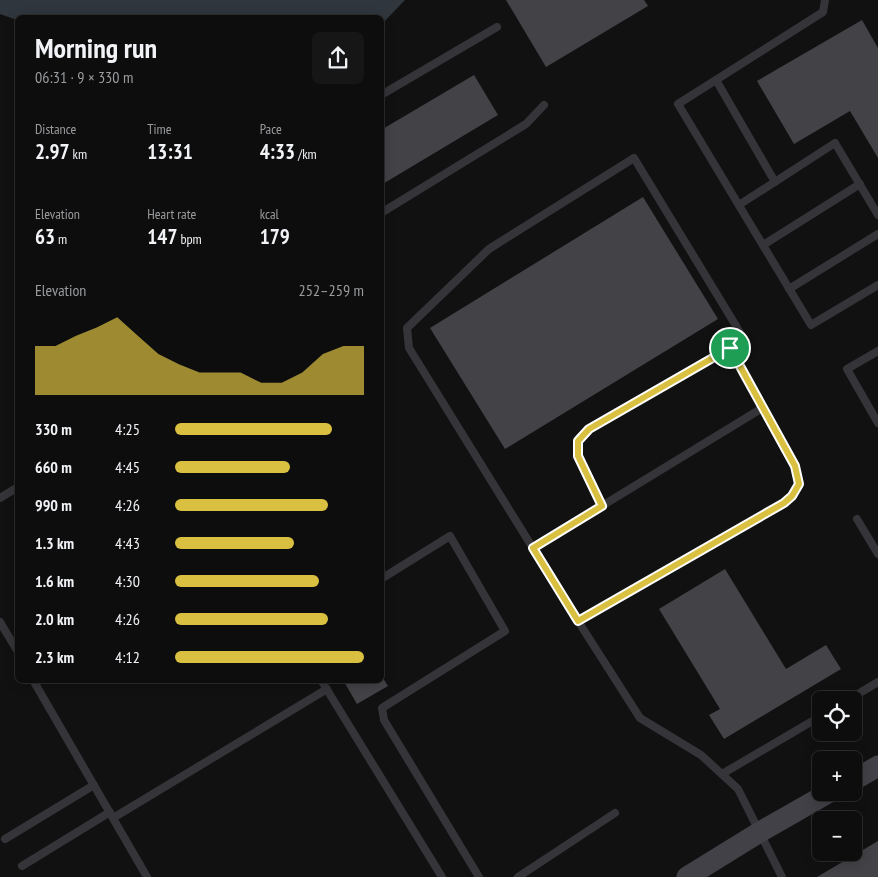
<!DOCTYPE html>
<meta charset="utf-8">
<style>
body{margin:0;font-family:"PT Sans Narrow",sans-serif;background:#161617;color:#f1f3f6;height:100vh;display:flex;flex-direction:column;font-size:19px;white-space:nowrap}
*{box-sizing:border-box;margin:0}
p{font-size:16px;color:#9a9c9e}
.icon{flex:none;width:28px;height:28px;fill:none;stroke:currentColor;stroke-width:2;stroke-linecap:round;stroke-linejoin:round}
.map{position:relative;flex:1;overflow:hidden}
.panel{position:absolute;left:15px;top:15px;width:369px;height:668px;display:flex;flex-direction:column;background:#0d0d0e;border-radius:8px;box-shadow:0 2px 12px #0003,0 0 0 1px #2d2d2e}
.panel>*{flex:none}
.controls{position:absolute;left:812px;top:691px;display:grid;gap:10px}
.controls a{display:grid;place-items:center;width:50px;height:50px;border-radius:8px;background:#0d0d0e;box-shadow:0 2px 12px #0003,0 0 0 1px #2d2d2e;font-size:25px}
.pin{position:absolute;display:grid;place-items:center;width:42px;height:42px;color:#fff;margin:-21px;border:2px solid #fff;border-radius:50%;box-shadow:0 1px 5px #0007}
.round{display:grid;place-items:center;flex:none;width:52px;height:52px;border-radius:8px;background:#161617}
.overview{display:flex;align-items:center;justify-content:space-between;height:85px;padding:0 20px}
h1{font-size:28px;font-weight:600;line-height:38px}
.stats{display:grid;grid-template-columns:repeat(3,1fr);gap:8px;height:85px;padding:5px 20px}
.stats div{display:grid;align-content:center}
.stats b{font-size:21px;font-weight:600}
.stats small{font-size:14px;font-weight:400}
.stats p{font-size:14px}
.chart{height:140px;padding:10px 20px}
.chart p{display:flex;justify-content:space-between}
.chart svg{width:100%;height:90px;margin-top:5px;fill:#dac041;opacity:.7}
ul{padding:0 20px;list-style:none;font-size:16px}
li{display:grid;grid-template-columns:80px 60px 1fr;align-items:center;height:38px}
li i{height:12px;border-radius:6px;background:#dac041}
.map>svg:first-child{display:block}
.water{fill:#30363d}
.building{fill:#434347}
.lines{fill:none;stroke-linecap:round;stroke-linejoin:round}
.lane{stroke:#353539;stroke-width:8}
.secondary{stroke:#414147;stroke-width:21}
.route-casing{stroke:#fff;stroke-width:10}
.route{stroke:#dac041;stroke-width:6}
</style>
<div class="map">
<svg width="878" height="877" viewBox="0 0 878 877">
<rect width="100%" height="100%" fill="#111112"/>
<polygon class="water" points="0,0 405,0 381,25 381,18 18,18 17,20 0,14"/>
<g class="building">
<polygon points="506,0 644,0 648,6 546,67"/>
<polygon points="862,20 878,48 878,158 850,111 794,144 757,81"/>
<polygon points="474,75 498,115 381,185 381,130"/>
<polygon points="643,197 718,319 505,449 430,328"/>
<polygon points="725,569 786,669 826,645 841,669 724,739 709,715 720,709 659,609"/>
<polygon points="381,675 388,686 357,704 343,680 381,680"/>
<polygon points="878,841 878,877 817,877"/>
</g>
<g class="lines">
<g class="lane">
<polyline points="825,0 823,12 678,104 811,325 878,285"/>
<polyline points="716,80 775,182"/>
<polyline points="381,95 497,27"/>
<polyline points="739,205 835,143 878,215"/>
<polyline points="381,213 526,124 544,105"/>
<polyline points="763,245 860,184"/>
<polyline points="789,289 878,234"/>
<polyline points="878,351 847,369 878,423"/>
<polyline points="0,498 18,487"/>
<polyline points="602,506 577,456 579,441 589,429 744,339 634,158 489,249 407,328 409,348 578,621 640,718 701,755 738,789 782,877"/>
<polyline points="857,519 878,554"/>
<polyline points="533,548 764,407"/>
<polyline points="381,579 450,536 505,631 382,708 384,720 479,877"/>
<polyline points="578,621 784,503 791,496 799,484 795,466 730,348"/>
<polyline points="0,622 18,652"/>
<polyline points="33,680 147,877"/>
<polyline points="321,680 442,877"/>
<polyline points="848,700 878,682"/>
<polyline points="722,774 821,716"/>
<polyline points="113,818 327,689"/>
<polyline points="5,839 94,785"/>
<polyline points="22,866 110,812"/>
<polyline points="518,877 615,813"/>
</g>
<g class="secondary">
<polyline points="854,780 878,766"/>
<polyline points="687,877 760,832 830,792"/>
</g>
</g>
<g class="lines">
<g class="route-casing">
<polygon id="route" points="730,348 795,466 799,484 792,496 784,503 578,621 533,548 602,506 578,456 578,441 589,429"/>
</g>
<use href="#route" class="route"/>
</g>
</svg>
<div class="controls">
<a><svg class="icon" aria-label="locate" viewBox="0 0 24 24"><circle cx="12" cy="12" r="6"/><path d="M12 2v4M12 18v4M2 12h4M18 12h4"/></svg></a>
<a>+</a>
<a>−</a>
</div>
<div class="pin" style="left:730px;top:348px;background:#1e9e55"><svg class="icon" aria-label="arrive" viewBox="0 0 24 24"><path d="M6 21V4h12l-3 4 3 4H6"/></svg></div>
<section class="panel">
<div class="overview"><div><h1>Morning run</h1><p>06:31 · 9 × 330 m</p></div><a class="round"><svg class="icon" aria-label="share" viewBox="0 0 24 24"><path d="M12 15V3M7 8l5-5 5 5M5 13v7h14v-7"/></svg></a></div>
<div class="stats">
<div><p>Distance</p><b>2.97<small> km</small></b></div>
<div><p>Time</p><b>13:31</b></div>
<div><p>Pace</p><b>4:33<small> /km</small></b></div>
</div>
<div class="stats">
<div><p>Elevation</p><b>63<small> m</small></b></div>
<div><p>Heart rate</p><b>147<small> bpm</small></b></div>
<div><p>kcal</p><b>179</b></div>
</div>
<div class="chart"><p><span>Elevation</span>252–259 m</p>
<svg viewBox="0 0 160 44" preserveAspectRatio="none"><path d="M0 44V20L10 20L20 15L30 11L40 6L50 15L60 24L70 29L80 33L90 33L100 33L110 38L120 38L130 33L140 24L150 20L160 20V44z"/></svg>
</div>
<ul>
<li><b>330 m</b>4:25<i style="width:83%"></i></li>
<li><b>660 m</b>4:45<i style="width:61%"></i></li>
<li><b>990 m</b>4:26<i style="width:81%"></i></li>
<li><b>1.3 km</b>4:43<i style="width:63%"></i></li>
<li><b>1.6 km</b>4:30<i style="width:76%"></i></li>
<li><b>2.0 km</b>4:26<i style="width:81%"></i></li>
<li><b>2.3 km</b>4:12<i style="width:100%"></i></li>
</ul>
</section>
</div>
